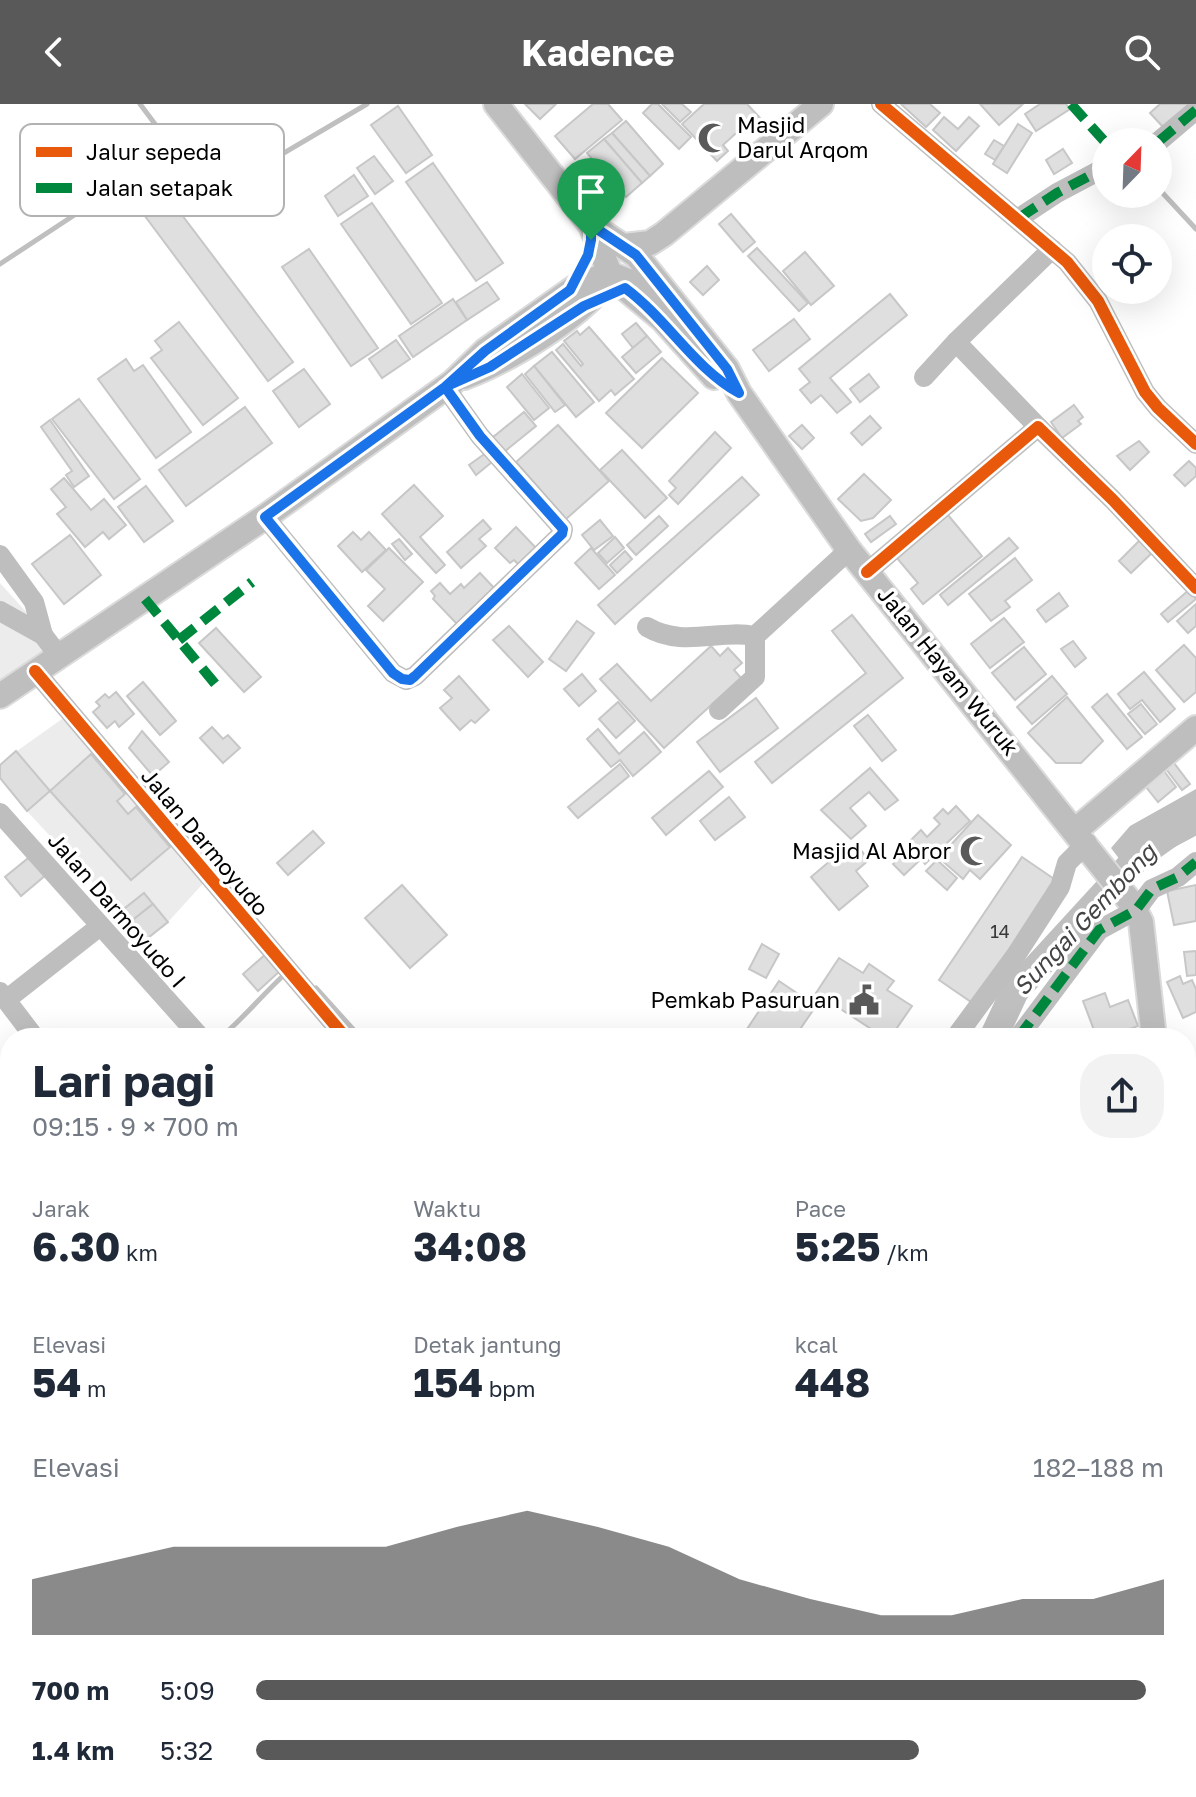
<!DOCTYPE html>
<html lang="id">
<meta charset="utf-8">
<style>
body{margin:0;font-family:"Golos Text",sans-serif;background:#f2f2f3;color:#1f2937;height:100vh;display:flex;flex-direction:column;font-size:30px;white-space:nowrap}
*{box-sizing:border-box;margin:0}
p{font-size:26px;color:#747a83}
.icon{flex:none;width:44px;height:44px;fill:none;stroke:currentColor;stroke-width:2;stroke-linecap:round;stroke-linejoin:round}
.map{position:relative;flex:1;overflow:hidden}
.panel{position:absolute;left:0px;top:924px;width:1196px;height:770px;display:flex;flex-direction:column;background:#fff;border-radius:32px 32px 0 0;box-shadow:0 8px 32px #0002}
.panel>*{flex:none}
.needle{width:52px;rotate:23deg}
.tools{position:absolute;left:1092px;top:24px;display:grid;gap:16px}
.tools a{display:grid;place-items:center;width:80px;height:80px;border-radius:50%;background:#fff;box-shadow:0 8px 32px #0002;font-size:40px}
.pin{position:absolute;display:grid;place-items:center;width:68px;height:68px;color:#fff;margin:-82px -34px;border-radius:50% 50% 50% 0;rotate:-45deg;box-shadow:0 0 8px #0007}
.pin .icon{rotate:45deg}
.round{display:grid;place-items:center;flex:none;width:84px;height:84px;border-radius:32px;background:#f2f2f3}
.head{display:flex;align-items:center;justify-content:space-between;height:136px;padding:0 32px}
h1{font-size:44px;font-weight:700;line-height:60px}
.stats{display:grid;grid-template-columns:repeat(3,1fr);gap:12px;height:136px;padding:8px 32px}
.stats div{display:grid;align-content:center}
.stats b{font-size:40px;font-weight:700}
.stats small{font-size:22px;font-weight:400}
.stats p{font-size:22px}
.chart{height:224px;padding:16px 32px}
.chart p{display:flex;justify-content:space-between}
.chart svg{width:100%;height:144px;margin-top:8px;fill:#595959;opacity:.7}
ul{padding:0 32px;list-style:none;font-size:26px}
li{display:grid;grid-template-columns:128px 96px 1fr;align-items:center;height:60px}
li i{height:20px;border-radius:10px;background:#595959}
header{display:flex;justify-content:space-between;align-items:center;height:104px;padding:0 32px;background:#595959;color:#fff;font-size:36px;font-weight:700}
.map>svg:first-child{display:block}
.green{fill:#ececec}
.water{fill:#bfbfbf}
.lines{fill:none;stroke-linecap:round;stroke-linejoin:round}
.stream{stroke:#bfbfbf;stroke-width:5}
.river{stroke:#bfbfbf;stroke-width:28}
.building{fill:#dfdfdf;stroke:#c7c7c7;stroke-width:2}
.major-casing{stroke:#dbdbdb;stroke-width:28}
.minor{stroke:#bebebe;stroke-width:20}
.major{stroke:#bebebe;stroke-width:24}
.quiet{stroke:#00873e;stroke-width:10;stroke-dasharray:20 10;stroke-linecap:butt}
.cycleway-casing{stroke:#fff;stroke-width:17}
.cycleway{stroke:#e8590c;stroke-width:12}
.route-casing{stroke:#fff;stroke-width:16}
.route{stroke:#1a73e8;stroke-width:10}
.labels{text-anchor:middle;stroke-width:7;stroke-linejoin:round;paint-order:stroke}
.number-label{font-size:18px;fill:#383838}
.poi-label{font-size:22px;fill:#000;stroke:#fff;text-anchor:end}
.street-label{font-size:22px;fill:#000;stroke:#fff}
.water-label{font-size:24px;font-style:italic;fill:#444;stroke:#fff}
.key{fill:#fff;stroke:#b2b2b2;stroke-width:2}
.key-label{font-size:22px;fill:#000}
</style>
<header><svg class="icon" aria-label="back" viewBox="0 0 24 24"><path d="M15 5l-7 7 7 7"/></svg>Kadence<svg class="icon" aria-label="search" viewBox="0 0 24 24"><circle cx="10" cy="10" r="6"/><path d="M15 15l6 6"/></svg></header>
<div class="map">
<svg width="1196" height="1693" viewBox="0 0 1196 1693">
<rect width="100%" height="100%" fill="#fff"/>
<g class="green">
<polygon points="0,479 65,551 0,595"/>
<polygon points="69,610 208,774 168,818 143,790 120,808 27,707 50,687 17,647"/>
</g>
<polygon class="water" points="1196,685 1196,728 1133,773 1111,744 1130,722"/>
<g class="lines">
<g class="stream">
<polyline points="140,0 170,40"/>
<polyline points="1158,84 1196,125"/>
<polyline points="0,160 82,106 156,48 170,40 179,41 184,47 216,89 367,0"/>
<polyline points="316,884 361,934"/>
<path d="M220,934C244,914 262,891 285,870"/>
<polyline points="0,1100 10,1092"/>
</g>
<g class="river">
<polyline points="993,934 1015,887 1149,741 1196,716"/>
<polyline points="324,1693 334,1684"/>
</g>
</g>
<g class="building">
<polygon points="525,0 556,0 540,15"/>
<polygon points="593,0 608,0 622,16 575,55 555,32"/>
<polygon points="652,0 658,0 691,33 679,45 643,9"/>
<polygon points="662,0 682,0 691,8 680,18"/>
<polygon points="704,0 747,0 762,16 751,26 746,20 723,41 728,47 717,57 682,20"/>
<polygon points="901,0 930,0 940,9 926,23"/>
<polygon points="980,0 1023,0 999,21"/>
<polygon points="1040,0 1066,0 1070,5 1036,27 1025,10"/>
<polygon points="1160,0 1191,0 1164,24 1150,9"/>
<polygon points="398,2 432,51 406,69 371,21"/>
<polygon points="944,13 958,25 969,13 979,22 956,47 933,26"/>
<polygon points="626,17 663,60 650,72 612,29"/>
<polygon points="1018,20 1032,29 1007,69 993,60"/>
<polygon points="612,29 650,72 642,79 604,35"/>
<polygon points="604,35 642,79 626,93 607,71 600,78 590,67 597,61 587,49"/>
<polygon points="994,36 1004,42 995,56 985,50"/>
<polygon points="1063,45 1072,59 1054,70 1046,56"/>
<polygon points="374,52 393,77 375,90 357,64"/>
<polygon points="433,59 503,159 476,177 406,78"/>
<polygon points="145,62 293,258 268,277 121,80"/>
<polygon points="354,71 368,92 338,112 325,92"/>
<polygon points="372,99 442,199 411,220 341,120"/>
<polygon points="731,110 755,138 743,148 719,120"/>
<polygon points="757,144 808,199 799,207 748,152"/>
<polygon points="309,145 378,244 351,262 282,163"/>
<polygon points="805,148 834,182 811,201 783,167"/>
<polygon points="707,162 719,176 703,191 690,178"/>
<polygon points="487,178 499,195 467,216 456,198"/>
<polygon points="890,190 907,211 830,274 851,298 837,309 821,291 811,299 800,286 810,278 799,265"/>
<polygon points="453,195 467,216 413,253 399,232"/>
<polygon points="794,215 810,235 769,267 753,246"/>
<polygon points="179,218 238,294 203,321 151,254 162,246 155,237"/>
<polygon points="636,219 647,232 633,244 622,230"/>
<polygon points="589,223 634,275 615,291 611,286 599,297 556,246 563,240 581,262 583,260 564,237 577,227 580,231"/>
<polygon points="647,232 661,248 636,269 622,253"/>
<polygon points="396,236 410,255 382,274 369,255"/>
<polygon points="552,248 594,298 576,313 534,262"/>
<polygon points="662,254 698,289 642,344 606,309"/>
<polygon points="126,255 134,267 143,261 191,328 156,354 98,275"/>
<polygon points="534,262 565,301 555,308 525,270"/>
<polygon points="304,265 330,300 299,323 273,287"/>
<polygon points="522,270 549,304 534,316 507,283"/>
<polygon points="869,270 879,283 860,298 850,285"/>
<polygon points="79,295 140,375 114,395 52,315"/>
<polygon points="1074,301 1083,313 1078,317 1081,320 1062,334 1051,318"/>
<polygon points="245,303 272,339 186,402 159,366"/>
<polygon points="524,308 536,322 504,348 492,334"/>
<polygon points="870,312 881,324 862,341 851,329"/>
<polygon points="50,316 89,372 74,383 66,371 72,367 41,323"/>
<polygon points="558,321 609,377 566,415 516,358"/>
<polygon points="802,321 814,334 802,345 789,332"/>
<polygon points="715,328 731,344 678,400 669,391 676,384 669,377"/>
<polygon points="1139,337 1149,348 1130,366 1117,352"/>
<polygon points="490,346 497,354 476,371 469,361"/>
<polygon points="622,346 667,394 645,414 600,366"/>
<polygon points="1189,357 1196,364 1196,372 1185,382 1174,371"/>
<polygon points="864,370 891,396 873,414 861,417 838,395"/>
<polygon points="742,373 759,391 615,520 598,501"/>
<polygon points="64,374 91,406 104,395 126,421 109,435 103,428 85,443 57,410 66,403 51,385"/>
<polygon points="414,381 443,412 420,433 445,461 436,469 382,410"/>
<polygon points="146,382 173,417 144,438 118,403"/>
<polygon points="948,411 982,452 923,500 911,485 918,479 896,453"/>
<polygon points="659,412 668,422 636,451 627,441"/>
<polygon points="890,412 896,420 871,438 865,430"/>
<polygon points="483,416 491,425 479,435 486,442 461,464 447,448"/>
<polygon points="600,416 613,432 594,446 582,431"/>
<polygon points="516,423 537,445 520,462 514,456 510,459 495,444"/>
<polygon points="353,428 361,436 369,428 386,446 362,468 338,442"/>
<polygon points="70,431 101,471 64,500 32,460"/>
<polygon points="615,433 624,444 607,459 598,449"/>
<polygon points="1009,434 1018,444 948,501 940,491"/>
<polygon points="1142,434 1154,447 1131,469 1119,457"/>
<polygon points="399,435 412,450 405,456 392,440"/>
<polygon points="389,444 423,478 383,517 368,502 385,485 366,466"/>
<polygon points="591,444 615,471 599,485 575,459"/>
<polygon points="625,447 632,455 617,469 610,461"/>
<polygon points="1015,454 1032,476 1005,497 1010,503 991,517 969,490"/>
<polygon points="480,469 496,486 458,521 433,495 435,492 431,487 440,479 450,490 461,480 464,484"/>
<polygon points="1190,485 1196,495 1168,518 1161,510"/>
<polygon points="1059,489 1068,502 1046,518 1037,506"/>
<polygon points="1196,500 1196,522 1188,529 1177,517"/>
<polygon points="852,511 903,574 772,679 755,658 866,569 832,527"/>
<polygon points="1004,514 1024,538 990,564 971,540"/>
<polygon points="577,517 594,529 566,567 549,555"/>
<polygon points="509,522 543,558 528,573 493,536"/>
<polygon points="216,524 261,573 244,588 199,539"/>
<polygon points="1073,537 1086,554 1075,563 1061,545"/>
<polygon points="1184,541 1196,554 1196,588 1184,598 1156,566"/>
<polygon points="711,542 720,552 728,544 742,559 734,566 741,574 664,644 600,575 617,560 651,597"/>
<polygon points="1024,543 1046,570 1015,596 992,569"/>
<polygon points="1144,568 1175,605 1160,618 1142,596 1130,605 1118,590"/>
<polygon points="582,570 596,587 579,602 564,585"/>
<polygon points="459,572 489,606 475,619 471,616 460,626 440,604 452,594 444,586"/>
<polygon points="1052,572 1067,590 1032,620 1017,603"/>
<polygon points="143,578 176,617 160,631 127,592"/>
<polygon points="116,588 134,610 119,623 115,617 107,624 93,608 100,602 96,598 105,590 109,594"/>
<polygon points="1107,590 1142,633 1127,645 1092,603"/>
<polygon points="1067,593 1103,637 1081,659 1056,659 1028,629"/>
<polygon points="756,594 778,624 720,668 697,638"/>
<polygon points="618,598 635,617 616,634 599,615"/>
<polygon points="1141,600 1157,620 1145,630 1128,610"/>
<polygon points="868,611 896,646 882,657 854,622"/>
<polygon points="212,623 223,635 228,631 240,644 223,659 200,634"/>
<polygon points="598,625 619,650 644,628 661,648 633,672 620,656 611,663 587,635"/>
<polygon points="142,627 169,658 153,672 129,644"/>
<polygon points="16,647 50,687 27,707 0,674 0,661"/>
<polygon points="91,650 125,690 117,697 128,710 136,703 170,743 131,776 50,687"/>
<polygon points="1171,655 1190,680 1182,686 1163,661"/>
<polygon points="620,660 629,672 578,714 568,703"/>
<polygon points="1161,663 1176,683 1158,698 1142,678"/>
<polygon points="870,664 898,696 885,706 869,688 850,704 866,722 851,735 821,706"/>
<polygon points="709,667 723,683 666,731 652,714"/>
<polygon points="729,693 745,713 715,736 700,717"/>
<polygon points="956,702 970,717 925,760 921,755 904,771 893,760 912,741 909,738 921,726 927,733 940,720 934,714 943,705 948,710"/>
<polygon points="978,711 1011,741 980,775 970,766 963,775 939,754"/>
<polygon points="313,727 324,739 288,771 277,759"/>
<polygon points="859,744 869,756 856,767 868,782 839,806 811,773 843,746 848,752"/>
<polygon points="32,751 47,770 21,792 5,773"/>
<polygon points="1022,753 1060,779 977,902 939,876"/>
<polygon points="937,756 957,774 947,786 926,767"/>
<polygon points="402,781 447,831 410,864 365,814"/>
<polygon points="1196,781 1196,817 1174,821 1167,787"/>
<polygon points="144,789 153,800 129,819 120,808"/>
<polygon points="153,800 168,818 144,837 129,819"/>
<polygon points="762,840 779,850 766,874 749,865"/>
<polygon points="1196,847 1196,871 1187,872 1184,848"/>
<polygon points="266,850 281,866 258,887 243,870"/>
<polygon points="839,854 863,869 869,860 894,877 887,886 912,902 890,934 885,934 816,889"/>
<polygon points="1180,872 1183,880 1192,876 1196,885 1196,908 1183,914 1167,878"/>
<polygon points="779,877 816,902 794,934 741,934"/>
<polygon points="1105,889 1110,903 1128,896 1138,922 1106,934 1097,934 1083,897"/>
</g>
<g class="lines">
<g class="major-casing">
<g id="major">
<polyline points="496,0 591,121 610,170"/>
<polyline points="591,121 636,151 727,265 739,289 849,446 1132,800 1141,818 1154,934"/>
<polyline points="625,142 650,139 664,130 821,0"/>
<polyline points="621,181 662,215 714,273"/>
<path d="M464,273C505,258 590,209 610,170"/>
<polyline points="0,592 265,413 453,278 485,247 580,180 610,170 664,191"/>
<polyline points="1076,726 1196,624"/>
<polyline points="1186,1170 1196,1229"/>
<polyline points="1186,1457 1196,1450"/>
<polyline points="869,1693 881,1684"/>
</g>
</g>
<g class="minor">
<polyline points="881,0 1067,158 1098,197 1145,288 1158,304 1196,340"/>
<polyline points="1158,38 1196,6"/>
<polyline points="1019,114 1057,89 1106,63"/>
<polyline points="956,238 1052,145"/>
<polyline points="924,273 956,238 1038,323"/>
<polyline points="265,413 393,569 406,576 415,572 562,430 563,425 480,332 445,283"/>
<polyline points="0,451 34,498 43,531"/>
<polyline points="867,468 1038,323 1113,396 1196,484"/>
<polyline points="0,507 43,531 59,552"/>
<path d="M647,523C683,544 719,525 755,532L849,446"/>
<polyline points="35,567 346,934"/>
<polyline points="719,606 755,573 755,532"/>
<polyline points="0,709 201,934"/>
<polyline points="0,888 35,934"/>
<polyline points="6,896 99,823"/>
<polyline points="955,934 1016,851 1060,783 1067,759 1087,739"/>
<polyline points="1018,934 1099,826 1136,806 1152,785 1178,773 1196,758"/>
<polyline points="1186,1095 1196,1089"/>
<polyline points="0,1579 10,1592"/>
<polyline points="0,1632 10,1614"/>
<polyline points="0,1651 10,1663"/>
<polyline points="1186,1662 1196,1674"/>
<polyline points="28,1684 35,1693"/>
<polyline points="1001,1684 1009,1693"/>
<polyline points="1067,1684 1074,1693"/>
<polyline points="408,1693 412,1684"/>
</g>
<use href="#major" class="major"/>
<g class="quiet">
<polyline points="1071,0 1106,39"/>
<polyline points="1158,38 1196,6"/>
<polyline points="1019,114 1057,89 1106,63"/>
<polyline points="145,495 221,587"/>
<polyline points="179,536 252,478"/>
<polyline points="1018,934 1099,826 1136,806 1152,785 1178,773 1196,758"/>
<polyline points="408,1693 412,1684"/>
</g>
<g class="cycleway-casing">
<g id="cycleway">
<polyline points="881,0 1067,158 1098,197 1145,288 1158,304 1196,340"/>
<polyline points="265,413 393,569 406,576 415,572 562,430 563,425 480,332 445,283"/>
<polyline points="867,468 1038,323 1113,396 1196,484"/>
<polyline points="35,567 346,934"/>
</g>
</g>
<use href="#cycleway" class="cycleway"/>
</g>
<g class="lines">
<g class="route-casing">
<path id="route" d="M591,136L588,151L570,186L485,247L445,283L265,413L393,569L402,575L410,576L415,572L562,430L563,425L480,332L445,283L490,263L584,202L625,184C667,215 694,264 739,289L727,265L636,151L591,121V136"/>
</g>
<use href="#route" class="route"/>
</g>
<defs>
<g id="mosque-bare" transform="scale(2.4)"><path d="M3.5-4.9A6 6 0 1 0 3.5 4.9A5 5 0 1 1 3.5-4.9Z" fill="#595959" stroke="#fff" stroke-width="2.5" paint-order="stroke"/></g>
<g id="civic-bare" transform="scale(2.4)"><path d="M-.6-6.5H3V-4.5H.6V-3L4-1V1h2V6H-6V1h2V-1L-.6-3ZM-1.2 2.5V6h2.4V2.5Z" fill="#595959" stroke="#fff" stroke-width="2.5" paint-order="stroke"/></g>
</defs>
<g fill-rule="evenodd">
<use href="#mosque-bare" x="713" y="34"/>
<use href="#mosque-bare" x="975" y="747"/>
<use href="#civic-bare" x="864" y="896"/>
</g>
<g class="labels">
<g class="number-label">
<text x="1000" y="834">14</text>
</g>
<g class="poi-label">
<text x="737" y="29" text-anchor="start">Masjid<tspan x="737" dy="25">Darul Arqom</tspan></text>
<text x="951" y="755">Masjid Al Abror</text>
<text x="840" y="904">Pemkab Pasuruan</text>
</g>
<g class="street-label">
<text transform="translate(948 567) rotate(51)" y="8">Jalan Hayam Wuruk</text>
<text transform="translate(205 738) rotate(50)" y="8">Jalan Darmoyudo</text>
<text transform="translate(117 806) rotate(49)" y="8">Jalan Darmoyudo I</text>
</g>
<g class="water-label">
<text transform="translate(1085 816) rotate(-47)" y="8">Sungai Gembong</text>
</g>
</g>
<rect x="20" y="20" width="264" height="92" rx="12" class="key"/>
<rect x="36" y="43" width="36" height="10" fill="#e8590c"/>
<rect x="36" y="79" width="36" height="10" fill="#00873e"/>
<g class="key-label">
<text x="86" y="56">Jalur sepeda</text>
<text x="86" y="92">Jalan setapak</text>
</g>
</svg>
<div class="tools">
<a><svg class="needle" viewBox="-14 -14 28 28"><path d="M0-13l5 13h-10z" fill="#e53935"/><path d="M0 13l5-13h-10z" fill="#747a83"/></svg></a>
<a><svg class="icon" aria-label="locate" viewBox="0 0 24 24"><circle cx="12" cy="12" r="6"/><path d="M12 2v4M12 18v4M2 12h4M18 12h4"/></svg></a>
</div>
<div class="pin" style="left:591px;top:136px;background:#1e9e55"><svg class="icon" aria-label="arrive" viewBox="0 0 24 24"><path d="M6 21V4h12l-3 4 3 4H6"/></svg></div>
<section class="panel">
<div class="head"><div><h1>Lari pagi</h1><p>09:15 · 9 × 700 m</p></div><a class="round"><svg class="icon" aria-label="share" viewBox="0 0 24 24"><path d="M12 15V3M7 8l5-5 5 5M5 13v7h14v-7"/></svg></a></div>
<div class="stats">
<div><p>Jarak</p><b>6.30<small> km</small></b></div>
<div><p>Waktu</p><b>34:08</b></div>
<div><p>Pace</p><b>5:25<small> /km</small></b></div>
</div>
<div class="stats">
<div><p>Elevasi</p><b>54<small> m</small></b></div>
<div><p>Detak jantung</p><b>154<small> bpm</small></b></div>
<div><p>kcal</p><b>448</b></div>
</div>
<div class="chart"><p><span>Elevasi</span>182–188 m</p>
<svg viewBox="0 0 160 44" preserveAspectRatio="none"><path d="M0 44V27L10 22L20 17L30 17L40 17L50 17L60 11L70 6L80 11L90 17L100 27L110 33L120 38L130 38L140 33L150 33L160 27V44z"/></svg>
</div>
<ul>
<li><b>700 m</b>5:09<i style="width:98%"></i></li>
<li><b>1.4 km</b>5:32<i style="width:73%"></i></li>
</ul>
</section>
</div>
